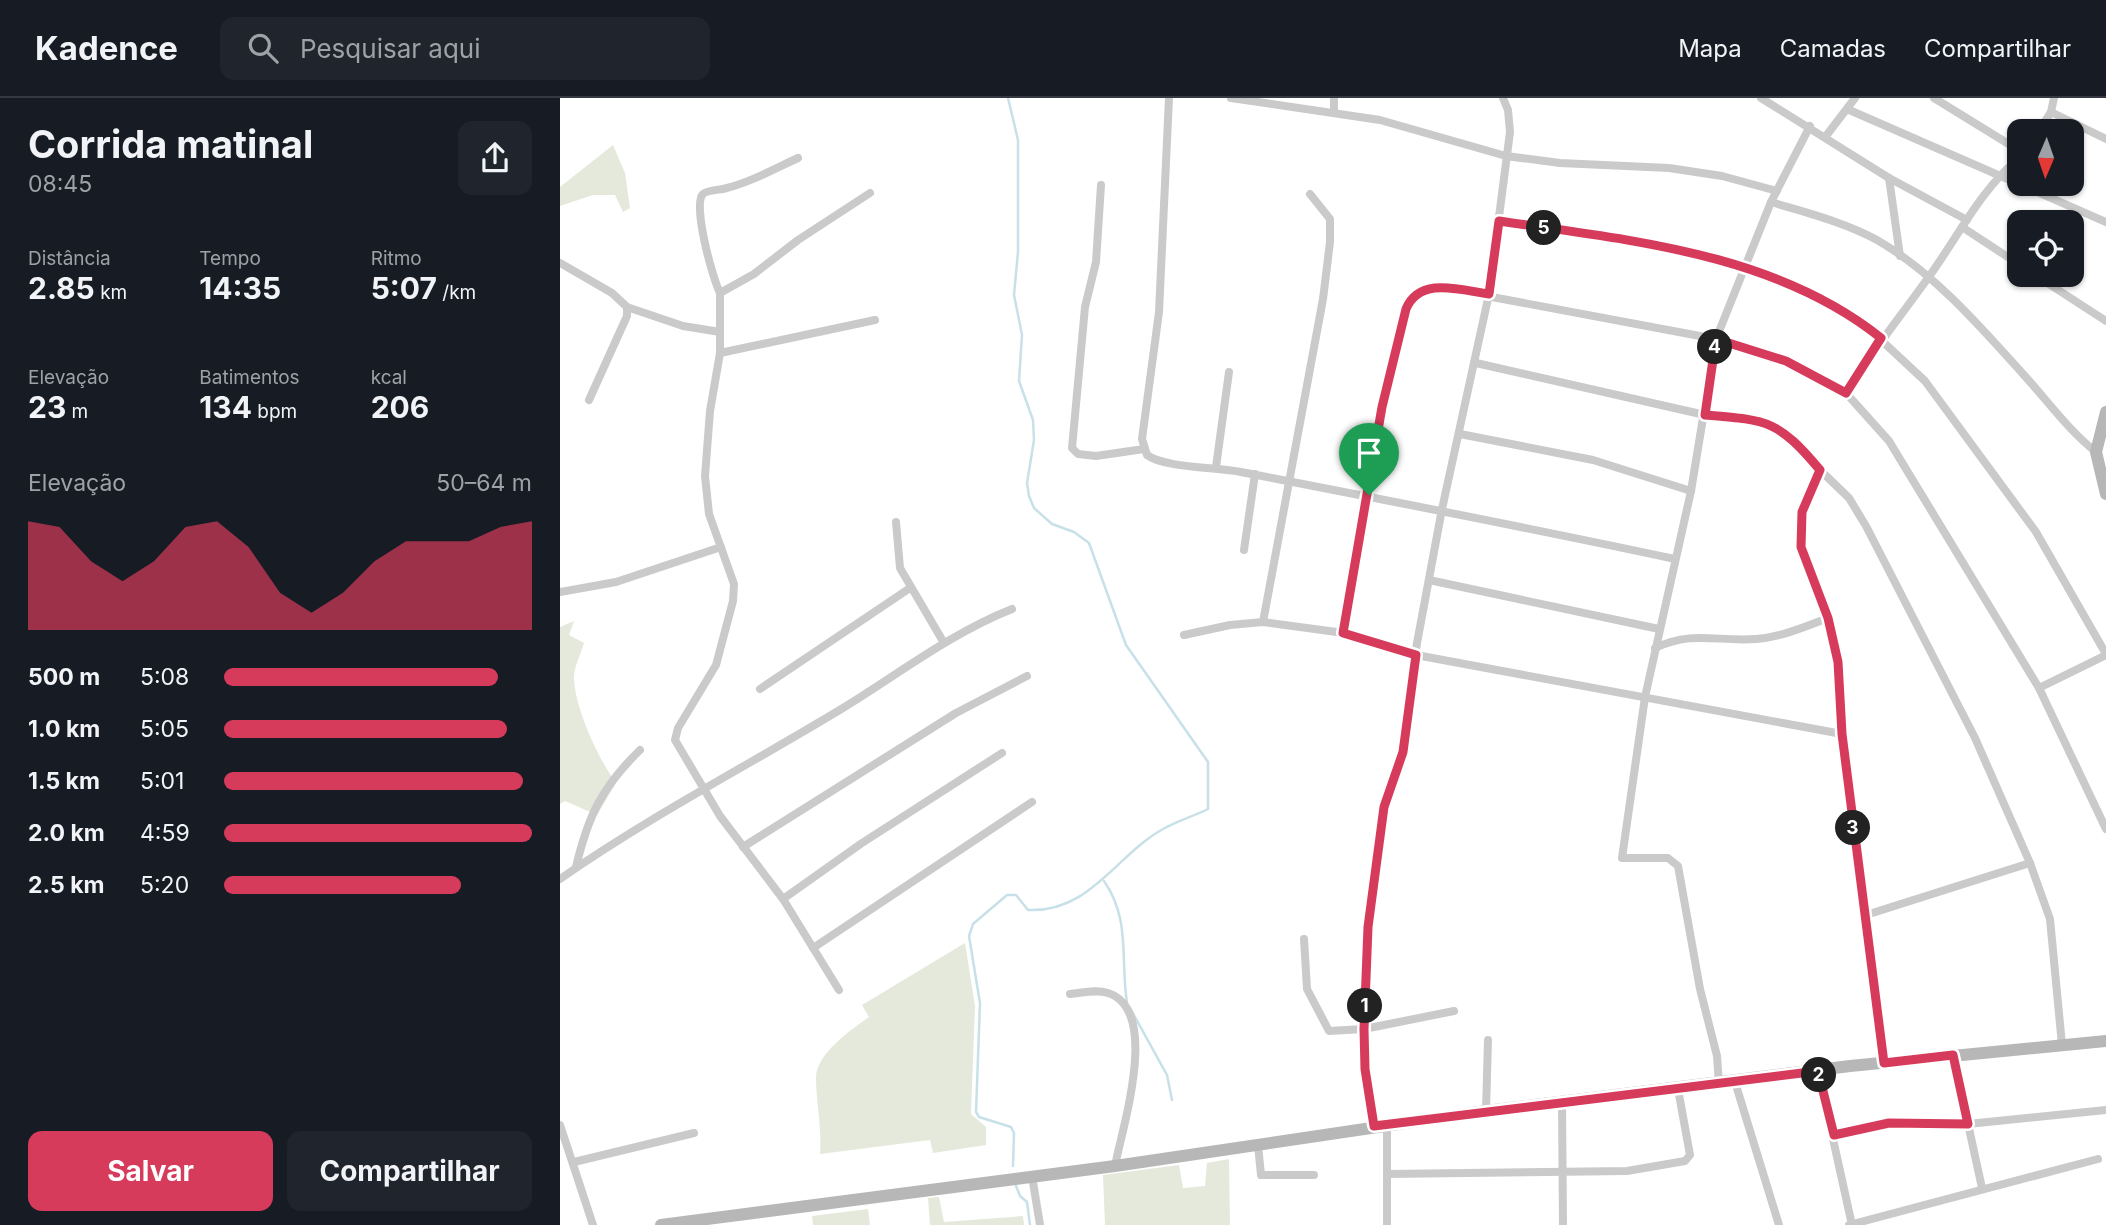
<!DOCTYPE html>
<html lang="pt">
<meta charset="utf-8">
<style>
body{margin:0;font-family:Inter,sans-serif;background:#20242c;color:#f1f3f6;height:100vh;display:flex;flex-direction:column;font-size:26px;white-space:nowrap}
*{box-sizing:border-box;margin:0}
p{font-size:23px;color:#9ea1a6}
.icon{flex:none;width:38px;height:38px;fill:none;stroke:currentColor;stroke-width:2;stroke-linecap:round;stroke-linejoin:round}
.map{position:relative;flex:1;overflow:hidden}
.drawer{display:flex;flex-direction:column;background:#171b24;width:560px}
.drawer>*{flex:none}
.needle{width:46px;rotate:182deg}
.fabs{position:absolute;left:1447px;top:21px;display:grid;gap:14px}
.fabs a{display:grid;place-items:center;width:77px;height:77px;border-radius:14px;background:#171b24;box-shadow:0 2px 5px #0004;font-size:35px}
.pin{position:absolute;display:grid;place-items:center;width:60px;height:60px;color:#fff;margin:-72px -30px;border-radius:50% 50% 50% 0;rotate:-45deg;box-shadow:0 0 7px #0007}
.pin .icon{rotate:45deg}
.km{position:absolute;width:35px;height:35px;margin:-18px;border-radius:50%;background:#222;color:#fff;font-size:19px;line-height:35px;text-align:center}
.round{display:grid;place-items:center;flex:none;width:74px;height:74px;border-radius:14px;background:#20242c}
.head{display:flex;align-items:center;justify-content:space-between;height:119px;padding:0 28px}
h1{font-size:38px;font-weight:700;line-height:52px}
.stats{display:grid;grid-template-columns:repeat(3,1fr);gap:10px;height:119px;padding:7px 28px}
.stats div{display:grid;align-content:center}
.stats b{font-size:30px;font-weight:700}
.stats small{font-size:19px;font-weight:400}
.stats p{font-size:19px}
.chart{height:196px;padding:14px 28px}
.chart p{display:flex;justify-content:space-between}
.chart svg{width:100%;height:126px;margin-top:7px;fill:#d73b5b;opacity:.7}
.cta{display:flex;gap:14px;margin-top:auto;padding:14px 28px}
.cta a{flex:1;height:80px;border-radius:14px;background:#d73b5b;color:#fff;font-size:28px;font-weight:700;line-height:80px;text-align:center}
.cta a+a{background:#20242c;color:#f1f3f6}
ul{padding:0 28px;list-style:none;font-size:23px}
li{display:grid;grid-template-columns:112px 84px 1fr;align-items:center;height:52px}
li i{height:18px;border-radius:9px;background:#d73b5b}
header{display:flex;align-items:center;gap:42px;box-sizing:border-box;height:98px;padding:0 35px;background:#171b24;border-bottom:2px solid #363941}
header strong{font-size:33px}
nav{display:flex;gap:38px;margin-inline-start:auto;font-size:24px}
.search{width:490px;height:63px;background:#20242c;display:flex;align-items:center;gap:18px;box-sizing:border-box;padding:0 24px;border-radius:14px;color:#9ea1a6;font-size:26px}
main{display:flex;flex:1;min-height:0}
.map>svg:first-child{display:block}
.green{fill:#e5e9db}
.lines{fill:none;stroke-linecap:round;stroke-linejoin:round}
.stream{stroke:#c8e0e8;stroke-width:2.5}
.street{stroke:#cacaca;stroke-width:8}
.secondary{stroke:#b7b7b7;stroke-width:12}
.route-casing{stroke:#fff;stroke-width:14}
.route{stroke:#d73b5b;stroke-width:9}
</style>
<header>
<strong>Kadence</strong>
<div class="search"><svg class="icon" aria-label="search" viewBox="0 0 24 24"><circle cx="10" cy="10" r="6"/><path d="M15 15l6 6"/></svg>Pesquisar aqui</div>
<nav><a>Mapa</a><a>Camadas</a><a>Compartilhar</a></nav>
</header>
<main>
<section class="drawer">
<div class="head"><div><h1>Corrida matinal</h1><p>08:45</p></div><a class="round"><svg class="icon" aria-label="share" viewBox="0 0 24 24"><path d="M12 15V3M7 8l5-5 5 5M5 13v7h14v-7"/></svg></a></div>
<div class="stats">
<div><p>Distância</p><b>2.85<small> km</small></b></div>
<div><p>Tempo</p><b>14:35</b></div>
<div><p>Ritmo</p><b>5:07<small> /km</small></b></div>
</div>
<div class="stats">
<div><p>Elevação</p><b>23<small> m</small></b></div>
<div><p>Batimentos</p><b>134<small> bpm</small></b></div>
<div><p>kcal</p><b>206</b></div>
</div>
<div class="chart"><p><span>Elevação</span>50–64 m</p>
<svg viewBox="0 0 160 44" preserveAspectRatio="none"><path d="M0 44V6L10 8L20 20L30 27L40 20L50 8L60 6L70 15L80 31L90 38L100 31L110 20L120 13L130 13L140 13L150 8L160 6V44z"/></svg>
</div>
<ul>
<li><b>500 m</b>5:08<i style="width:89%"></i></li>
<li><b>1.0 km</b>5:05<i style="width:92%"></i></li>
<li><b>1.5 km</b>5:01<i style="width:97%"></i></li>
<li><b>2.0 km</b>4:59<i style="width:100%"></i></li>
<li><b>2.5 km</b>5:20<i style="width:77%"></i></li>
</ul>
<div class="cta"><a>Salvar</a><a>Compartilhar</a></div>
</section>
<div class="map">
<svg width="1546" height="1127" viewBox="0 0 1546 1127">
<rect width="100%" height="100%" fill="#fff"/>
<g class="green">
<polygon points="53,47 65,75 70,110 63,114 55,97 33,97 0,108 0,89"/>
<path d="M14,523L9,537L24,545C21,555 15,567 14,577C13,607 39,662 56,685L37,717L5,703L0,706V529Z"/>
<path d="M405,845L415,908L411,1016L426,1029V1047L373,1055L370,1042L260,1056C262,1029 256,1004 256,979C257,955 291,932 309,919L302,907Z"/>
<polygon points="669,1061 670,1127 545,1127 543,1077 619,1067 623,1090 645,1088 647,1065"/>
<polygon points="379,1099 384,1124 463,1118 464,1127 370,1127 368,1100"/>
<polygon points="308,1111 310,1127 253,1127 252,1118"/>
</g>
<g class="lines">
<g class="stream">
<path d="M448,0L458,42V154L454,197L462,237L459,283L473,322L474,342L467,385L469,398L474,410L492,426L514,434L529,445L566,547L648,664V711C634,718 617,723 603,731C556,757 530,815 468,812L456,797H447L413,826L409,838L420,905L416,1014L419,1019L451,1029L454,1035L453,1068"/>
<path d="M544,783C571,822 560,860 567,905"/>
<polyline points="570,910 607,977 612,1002"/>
<polyline points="456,1088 460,1098 467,1104 470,1127"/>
</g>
<g class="street">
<path d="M609,0L599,214L582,341L587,357C604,370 657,369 681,374C826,402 970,430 1115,461"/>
<polyline points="671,0 820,22 946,58 1000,65 1109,70 1162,78 1217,93"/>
<polyline points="774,0 774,13"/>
<polyline points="1201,0 1329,80 1407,122"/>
<polyline points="1374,0 1460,53"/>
<polyline points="1287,11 1546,124"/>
<polyline points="1491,14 1546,41"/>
<polyline points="1479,33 1491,14 1494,0"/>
<polyline points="1266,38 1295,0"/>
<polyline points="1329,80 1340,158"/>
<polyline points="541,87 536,164 525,209 512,350 518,356 536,358 584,351"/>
<path d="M1211,104C1247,115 1284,124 1317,142C1373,174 1420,228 1463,276C1487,302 1508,332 1536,354"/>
<polyline points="939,123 1093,147 1183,169 1246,194 1306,228 1365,283 1476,434 1546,556"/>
<polyline points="1402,129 1460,167"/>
<polyline points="0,165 52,195 67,209 67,218 29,302"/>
<polyline points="1475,177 1546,223"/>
<path d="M160,195C153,182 132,106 143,96C147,92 157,92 163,91C189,85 214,71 238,60"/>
<polyline points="67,209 123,228 160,234"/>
<polyline points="160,255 315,222"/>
<polyline points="916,265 1145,317 1208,324 1235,342 1260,372 1242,414 1241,449 1268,520 1278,564 1282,636 1324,965"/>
<path d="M1286,295C1311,255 1340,219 1368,180C1398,139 1420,92 1460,59"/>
<polyline points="900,336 1033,362 1131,393"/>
<polyline points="656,369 669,274"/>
<polyline points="1260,372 1289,400 1306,428 1415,640 1470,765 1306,817"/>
<polyline points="336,424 340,470 384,545"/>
<polyline points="684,452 695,376"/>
<polyline points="869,482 1099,531"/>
<polyline points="0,494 56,484 161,449"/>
<polyline points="703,524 763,201 770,144 770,121 750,96"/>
<polyline points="784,535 822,309 851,198 861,191 889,191 1156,241 1226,263 1286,295 1329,343 1479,590 1546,731"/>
<polyline points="624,537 670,527 703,524 784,535 856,557 1282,636"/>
<path d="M1095,550C1133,532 1157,544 1196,541C1221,539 1245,529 1268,520"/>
<polyline points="1479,590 1546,557"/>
<polyline points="200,591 350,490"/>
<polyline points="183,749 396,615 467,578"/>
<polyline points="1470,765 1490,821 1502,947"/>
<path d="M16,769C28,718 42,689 80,652"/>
<path d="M0,781C89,719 185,669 278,613C336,578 389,536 452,511"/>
<polyline points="223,801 302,745 442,655"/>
<polyline points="744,841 747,891 769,933 804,931 894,913"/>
<polyline points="253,850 472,704"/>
<polyline points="279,892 223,801 160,718 115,642 118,630 156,567 173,503 174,486 149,416 145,378 150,313 160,255 160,195 194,176 238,142 310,95"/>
<path d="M510,896C522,895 536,891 548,895C601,912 562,1030 555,1068"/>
<polyline points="1393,957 1422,1090"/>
<polyline points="1258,973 1292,1127"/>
<polyline points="1175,984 1219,1127"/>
<polyline points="1159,986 1157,958 1140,891 1118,768 1108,760 1062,760 1085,599 1131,393 1156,241 1211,104 1250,28"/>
<polyline points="1002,1004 1003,1127"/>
<polyline points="926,1013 928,942"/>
<polyline points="0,1027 33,1127"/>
<polyline points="814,1028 805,970 804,931 808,829 825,709 843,654 857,545 882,411 929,196 950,34 948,12 943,0"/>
<polyline points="1274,1037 1329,1025 1408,1026 1546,1012"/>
<polyline points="698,1047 701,1077 754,1077"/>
<polyline points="14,1064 134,1035"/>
<polyline points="827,1076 1067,1073 1125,1063 1130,1057 1118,991"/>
<polyline points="472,1078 480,1127"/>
<polyline points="827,1127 827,1026"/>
<polyline points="1289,1127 1538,1061"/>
</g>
<g class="secondary">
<polyline points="1546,314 1536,354 1546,396"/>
<polyline points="101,1127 555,1068 926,1013 1290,968 1546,943"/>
</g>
</g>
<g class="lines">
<g class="route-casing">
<path id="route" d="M939,123C1069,142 1215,155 1321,240L1286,295L1226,263L1156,241L1145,317C1208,322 1218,322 1260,372L1242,414L1241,449L1268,520L1278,564L1282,636L1324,965L1393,957L1408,1026L1329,1025L1274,1037L1258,973L814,1028L805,971L804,931L808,829L824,709L843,654L856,557L783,535L822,309L846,211C860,178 900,192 929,196Z"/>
</g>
<use href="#route" class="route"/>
</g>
</svg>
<div class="fabs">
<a><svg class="needle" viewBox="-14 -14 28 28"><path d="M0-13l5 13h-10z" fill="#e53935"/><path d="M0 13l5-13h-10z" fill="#9ea1a6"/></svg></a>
<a><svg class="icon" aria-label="locate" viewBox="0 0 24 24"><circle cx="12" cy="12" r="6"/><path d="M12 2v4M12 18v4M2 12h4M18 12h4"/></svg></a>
</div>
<div class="pin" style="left:809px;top:397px;background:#1e9e55"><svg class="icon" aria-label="arrive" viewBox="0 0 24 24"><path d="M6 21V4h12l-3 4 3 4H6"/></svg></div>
<b class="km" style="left:805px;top:908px">1</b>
<b class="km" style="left:1259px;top:977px">2</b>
<b class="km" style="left:1293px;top:730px">3</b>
<b class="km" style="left:1155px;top:249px">4</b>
<b class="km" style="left:984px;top:130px">5</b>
</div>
</main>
